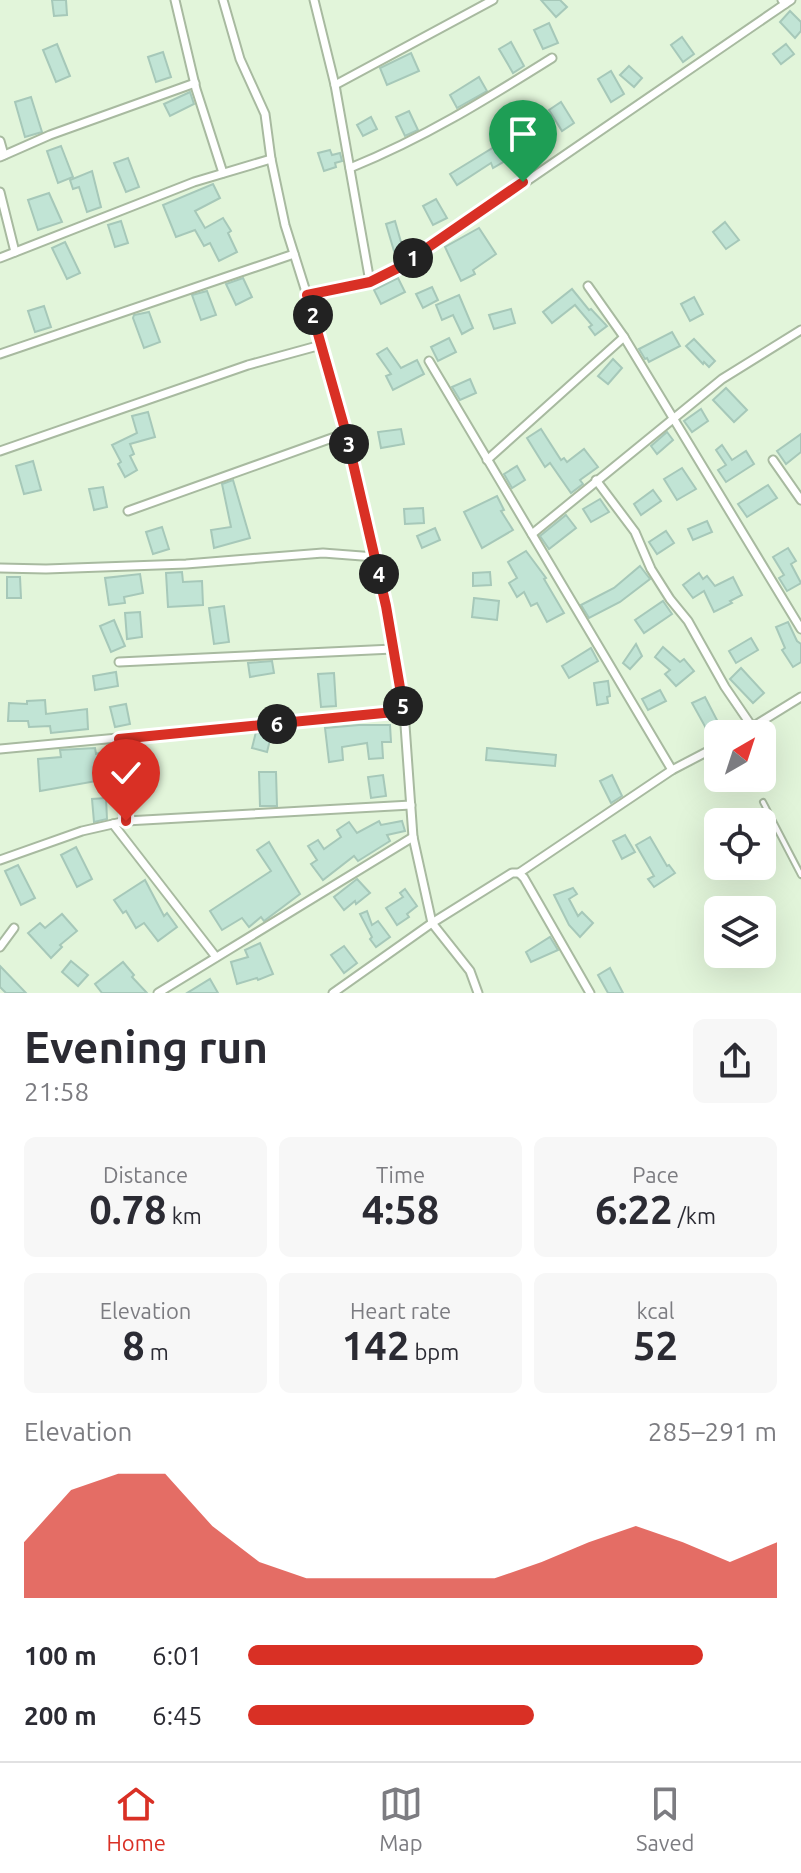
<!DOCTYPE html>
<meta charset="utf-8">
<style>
body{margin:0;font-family:Ubuntu,sans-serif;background:#f7f7f7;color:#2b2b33;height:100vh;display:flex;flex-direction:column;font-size:30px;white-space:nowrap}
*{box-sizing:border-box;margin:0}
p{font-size:26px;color:#7c7c81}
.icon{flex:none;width:44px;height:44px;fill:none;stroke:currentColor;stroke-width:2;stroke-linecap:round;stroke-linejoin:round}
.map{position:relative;height:993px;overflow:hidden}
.details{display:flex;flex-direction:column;background:#fff;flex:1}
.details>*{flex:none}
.needle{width:52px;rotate:39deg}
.buttons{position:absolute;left:704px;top:720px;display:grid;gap:16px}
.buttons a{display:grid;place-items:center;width:72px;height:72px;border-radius:12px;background:#fff;box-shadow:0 8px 32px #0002;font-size:40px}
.pin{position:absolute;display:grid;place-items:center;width:68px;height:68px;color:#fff;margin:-82px -34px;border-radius:50% 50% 50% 0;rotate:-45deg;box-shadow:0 0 8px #0007}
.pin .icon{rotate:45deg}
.km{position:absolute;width:40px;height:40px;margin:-20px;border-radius:50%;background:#222;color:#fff;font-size:22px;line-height:40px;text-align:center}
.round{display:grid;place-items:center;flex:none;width:84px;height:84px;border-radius:12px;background:#f7f7f7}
.head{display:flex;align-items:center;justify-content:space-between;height:136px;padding:0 24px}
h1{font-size:44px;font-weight:700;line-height:60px}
.metrics{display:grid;grid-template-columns:repeat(3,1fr);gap:12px;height:136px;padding:8px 24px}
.metrics div{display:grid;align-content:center;border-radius:12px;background:#f7f7f7;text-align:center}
.metrics b{font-size:40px;font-weight:700}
.metrics small{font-size:22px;font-weight:400}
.metrics p{font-size:22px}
.chart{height:224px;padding:16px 24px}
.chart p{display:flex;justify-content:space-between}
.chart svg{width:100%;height:144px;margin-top:8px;fill:#d93025;opacity:.7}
ul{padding:0 24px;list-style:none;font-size:26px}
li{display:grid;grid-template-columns:128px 96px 1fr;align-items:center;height:60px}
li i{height:20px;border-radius:10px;background:#d93025}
.tab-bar{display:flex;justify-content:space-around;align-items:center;height:112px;border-top:2px solid #e1e1e2;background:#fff;font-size:22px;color:#7c7c81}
.tab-bar a{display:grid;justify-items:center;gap:4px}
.tab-bar .selected{color:#d93025}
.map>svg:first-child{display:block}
.building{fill:#c1e4d5;stroke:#a6c8b9;stroke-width:2}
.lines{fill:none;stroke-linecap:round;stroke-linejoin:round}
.service-casing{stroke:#a8baa0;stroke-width:8}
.minor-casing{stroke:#a8baa0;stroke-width:11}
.service{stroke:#fff;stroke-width:4}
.minor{stroke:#fff;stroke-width:7}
.route-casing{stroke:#fff;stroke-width:16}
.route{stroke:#d93025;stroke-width:10}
</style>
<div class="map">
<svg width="801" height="993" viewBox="0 0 801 993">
<rect width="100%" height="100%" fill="#e2f5da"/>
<g class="building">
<polygon points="52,0 66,0 67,15 54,16"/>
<polygon points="541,0 560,0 567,7 556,17"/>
<polygon points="790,11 801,22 801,31 795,38 780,22"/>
<polygon points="549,23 558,43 543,49 534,30"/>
<polygon points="682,37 694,54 683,62 671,45"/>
<polygon points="511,42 524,66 513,73 499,49"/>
<polygon points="57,44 70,76 56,82 43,50"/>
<polygon points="786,44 794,54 781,64 773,54"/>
<polygon points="163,52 171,77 156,82 148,57"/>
<polygon points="411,53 419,71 387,85 380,68"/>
<polygon points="629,66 642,78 634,87 620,75"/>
<polygon points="611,71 624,94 611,102 598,79"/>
<polygon points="479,77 487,91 457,108 450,95"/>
<polygon points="190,92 194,104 170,116 164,104"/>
<polygon points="31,97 42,132 25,137 15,102"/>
<polygon points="561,102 574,123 562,131 549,110"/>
<polygon points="409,111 418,130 405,136 396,117"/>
<polygon points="371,117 377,129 363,136 357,125"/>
<polygon points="526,132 543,155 531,164 522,151 493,168 491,163 457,185 450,174 504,141 507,147"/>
<polygon points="61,146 73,177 58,183 47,151"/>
<polygon points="330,150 332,155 340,153 342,161 335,163 336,167 324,171 318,153"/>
<polygon points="128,158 139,187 126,192 114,163"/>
<polygon points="92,171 101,207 87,212 79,187 73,189 70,180"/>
<polygon points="213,184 220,198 195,211 205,228 223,218 231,231 228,233 237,252 219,261 210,243 204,246 195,230 176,237 163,205"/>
<polygon points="49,193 62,222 38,230 28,200"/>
<polygon points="436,199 447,218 433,225 423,206"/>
<polygon points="121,221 128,243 115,247 108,225"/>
<polygon points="395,221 403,249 394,251 386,224"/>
<polygon points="725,222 739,240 726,249 713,232"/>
<polygon points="479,228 496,254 473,270 475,274 461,281 445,247"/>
<polygon points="65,242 80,273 67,279 52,248"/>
<polygon points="243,278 252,297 236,305 226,284"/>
<polygon points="398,278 405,292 381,304 374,290"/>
<polygon points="432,287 438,300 423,308 416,294"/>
<polygon points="572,289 589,310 591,309 607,326 595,335 589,327 592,325 575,305 552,323 543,312"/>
<polygon points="207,291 216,315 201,320 192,295"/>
<polygon points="459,295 473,328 462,334 453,315 442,320 436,305"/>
<polygon points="694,297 703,314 690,321 681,304"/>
<polygon points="44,306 51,327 35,332 28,311"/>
<polygon points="511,309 515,323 494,329 489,315"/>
<polygon points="149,312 160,342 144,348 133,318 134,315"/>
<polygon points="672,332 680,346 649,362 647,358 645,359 639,349"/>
<polygon points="449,338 456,352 438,361 431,347"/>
<polygon points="694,339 715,361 709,367 704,362 703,364 686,346"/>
<polygon points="387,348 401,368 417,360 424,374 393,390 386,376 391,374 377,354"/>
<polygon points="613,359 622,368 608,384 598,376"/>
<polygon points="470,379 476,393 460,400 452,387"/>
<polygon points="726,388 747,410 734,422 713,400"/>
<polygon points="701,409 708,421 692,432 684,421"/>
<polygon points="148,412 155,437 130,444 134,454 130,456 137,470 125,477 118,464 121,462 112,445 137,433 132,416"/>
<polygon points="401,429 404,444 381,448 378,432"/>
<polygon points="541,429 561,460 564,458 567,462 584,449 598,467 580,480 583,484 571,493 550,463 545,467 527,438"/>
<polygon points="667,432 673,440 657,454 651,446"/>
<polygon points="801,434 801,452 786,464 777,451"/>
<polygon points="722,445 732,460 746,451 754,464 726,482 718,470 726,465 716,450"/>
<polygon points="33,461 41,490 24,494 16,466"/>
<polygon points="517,466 525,480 512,488 504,474"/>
<polygon points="682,468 696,489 677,500 664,479"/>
<polygon points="233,480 250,538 214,548 211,530 231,527 222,484"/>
<polygon points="768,485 777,498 747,517 738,504"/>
<polygon points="103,487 107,507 94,510 89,489"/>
<polygon points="653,490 661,501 641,515 634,504"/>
<polygon points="497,496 504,510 501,511 513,530 482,548 464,512"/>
<polygon points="600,499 609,512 591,522 583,509"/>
<polygon points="423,508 424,523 405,524 404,509"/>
<polygon points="566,515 576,528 549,549 540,536"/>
<polygon points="707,521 712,532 693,540 688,529"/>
<polygon points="162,527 169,549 153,554 146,532"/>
<polygon points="435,528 440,540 422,548 417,536"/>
<polygon points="666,531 674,543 657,554 649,542"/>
<polygon points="788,548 796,561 791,564 801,583 787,591 779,578 784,575 773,557"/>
<polygon points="526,551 546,578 544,579 564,613 547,622 537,603 531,606 524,592 517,597 509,583 517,578 508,562"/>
<polygon points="640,566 650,579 620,602 589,618 581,605 614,588"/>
<polygon points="182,572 183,582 202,581 203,605 168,607 166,573"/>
<polygon points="490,572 491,585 473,586 473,573"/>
<polygon points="699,573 703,579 707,576 715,586 733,577 742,595 730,601 732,603 714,612 704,591 693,598 683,585"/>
<polygon points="140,574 143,593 124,597 125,603 109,605 105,578"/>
<polygon points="7,577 20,577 21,598 7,598"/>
<polygon points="474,598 499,601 497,620 472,617"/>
<polygon points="663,601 672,614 644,633 635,620"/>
<polygon points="224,606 229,642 214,644 209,608"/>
<polygon points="140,612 142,637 127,639 125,613"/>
<polygon points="114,620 125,646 111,652 100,626"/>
<polygon points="788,622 797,641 801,644 801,662 793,667 782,650 785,648 776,627"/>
<polygon points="751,638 758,650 736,663 729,651"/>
<polygon points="636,644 642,656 630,669 623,663"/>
<polygon points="663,647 680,662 684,659 694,671 676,686 665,674 670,670 655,657"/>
<polygon points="591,648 598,661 569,678 562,666"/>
<polygon points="272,661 274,673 250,677 248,663"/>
<polygon points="741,668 764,693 753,703 730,679"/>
<polygon points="116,672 118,686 95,690 93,676"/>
<polygon points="334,673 336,706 321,707 318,674"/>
<polygon points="608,681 610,696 607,697 608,703 597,705 594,683"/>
<polygon points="660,690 666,701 648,710 642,699"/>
<polygon points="705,697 719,724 707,730 692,703"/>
<polygon points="45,700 46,714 87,709 88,729 51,733 50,726 29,727 28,721 8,721 9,703 27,704 27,701"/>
<polygon points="126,704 130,724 115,727 110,707"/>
<polygon points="359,725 390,725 391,742 382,742 383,758 369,759 367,743 342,747 343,760 329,762 325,728"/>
<polygon points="256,732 271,736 267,752 252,748"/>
<polygon points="95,748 96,754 114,748 118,767 101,773 102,780 40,791 38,759 61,757 60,750"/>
<polygon points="487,748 556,755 555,766 486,760"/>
<polygon points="259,772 276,772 277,806 260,806"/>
<polygon points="383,775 386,796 371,798 368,777"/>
<polygon points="612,775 622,796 611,803 600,781"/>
<polygon points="106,798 107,819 94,822 92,799"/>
<polygon points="379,821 381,825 402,821 405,831 387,835 390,841 358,861 354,856 323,880 311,864 317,860 308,846 318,840 324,849 341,837 337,830 349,822 357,833"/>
<polygon points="625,835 635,852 622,859 613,841"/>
<polygon points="650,837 667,866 669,865 675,873 654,887 648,879 654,876 636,845"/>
<polygon points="269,842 300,894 264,921 261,917 249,927 242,918 222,930 210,911 271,871 257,850"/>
<polygon points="76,847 92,879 77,887 61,855"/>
<polygon points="18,865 35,898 21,905 5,871"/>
<polygon points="357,879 370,893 356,904 355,901 344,910 334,897"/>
<polygon points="145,880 164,916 167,913 177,927 158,941 144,923 136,928 126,911 123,913 114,900"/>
<polygon points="573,888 577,894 569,899 578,916 582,912 593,923 580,937 569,925 554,895"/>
<polygon points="405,889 417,906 407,914 409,917 397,925 386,908 403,897 400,893"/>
<polygon points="367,911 372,925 378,921 390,937 376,947 370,939 372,937 360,914"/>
<polygon points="62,914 77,931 60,945 62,947 51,958 28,933 40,923 45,928"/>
<polygon points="550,937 558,950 531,962 526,952"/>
<polygon points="260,943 273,974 258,980 257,978 237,984 231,962 248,957 245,950"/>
<polygon points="344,946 357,963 344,973 331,955"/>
<polygon points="71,961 88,975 78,986 62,972"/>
<polygon points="123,962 134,975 132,977 147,993 102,993 95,984"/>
<polygon points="0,966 26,993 6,993 0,987"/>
<polygon points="610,968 623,993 608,993 598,975"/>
<polygon points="210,979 218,993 187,993"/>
</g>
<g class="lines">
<g class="service-casing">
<polyline id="service" points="763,802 801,875"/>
</g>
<g class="minor-casing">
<g id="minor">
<polyline points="175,0 196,89 223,173"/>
<polyline points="223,0 240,59 265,114 271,159"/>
<polyline points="314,0 335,85 370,282 307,295 346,433 386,606 404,711 413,837 432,923 470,971 478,993"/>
<polyline points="782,0 785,4 791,0"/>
<polyline points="335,85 493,0"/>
<polyline points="0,141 4,155"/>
<polyline points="0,157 50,135 195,83"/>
<path d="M350,168C424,138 485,100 552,58"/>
<polyline points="0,192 15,252"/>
<polyline points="0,258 194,182 271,159 285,225 307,295"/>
<polyline points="370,282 398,268 454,231 785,4"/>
<polyline points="588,286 624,337 801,629"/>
<polyline points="0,354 294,254"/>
<polyline points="429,361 672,770"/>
<polyline points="0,451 248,365 321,345"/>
<polyline points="487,460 624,337"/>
<polyline points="773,460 801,500"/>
<polyline points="596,480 635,532 651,569 670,599 688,621 725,687 753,728"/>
<polyline points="128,511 346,433"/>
<polyline points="532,534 722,379 801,330"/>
<polyline points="0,568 46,569 186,564 323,553 375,557"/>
<polyline points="119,662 393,649"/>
<polyline points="741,734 801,697"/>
<polyline points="119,739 127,782 126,821"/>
<polyline points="0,749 404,711"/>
<polyline points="113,824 216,957"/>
<polyline points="0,860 82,831 126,821 411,805"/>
<polyline points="519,873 524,878 590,993"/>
<polyline points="0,947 14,928"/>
<polyline points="158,993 413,837"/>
<polyline points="333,993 432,923 512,873 519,873 672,770 718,746"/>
</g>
</g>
<use href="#service" class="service"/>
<use href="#minor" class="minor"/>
</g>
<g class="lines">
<g class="route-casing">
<polyline id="route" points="126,821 127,782 119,739 404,711 386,606 346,433 307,295 370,282 398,268 523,182"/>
</g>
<use href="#route" class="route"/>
</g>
</svg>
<div class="buttons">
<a><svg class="needle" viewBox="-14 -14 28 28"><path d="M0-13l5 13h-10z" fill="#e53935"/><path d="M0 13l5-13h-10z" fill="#7c7c81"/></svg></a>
<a><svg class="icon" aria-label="locate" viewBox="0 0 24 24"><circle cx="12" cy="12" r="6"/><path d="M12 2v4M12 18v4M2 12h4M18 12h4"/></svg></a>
<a><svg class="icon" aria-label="layers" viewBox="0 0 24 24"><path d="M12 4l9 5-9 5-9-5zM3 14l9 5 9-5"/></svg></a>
</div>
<div class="pin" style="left:523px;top:182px;background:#1e9e55"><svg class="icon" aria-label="arrive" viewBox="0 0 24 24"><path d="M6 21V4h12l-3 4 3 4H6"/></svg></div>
<div class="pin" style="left:126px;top:821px;background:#d93025"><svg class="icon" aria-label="check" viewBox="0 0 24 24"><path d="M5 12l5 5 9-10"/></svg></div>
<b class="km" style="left:413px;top:258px">1</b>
<b class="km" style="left:313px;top:315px">2</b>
<b class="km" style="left:349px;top:444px">3</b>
<b class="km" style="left:379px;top:574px">4</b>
<b class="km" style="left:403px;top:706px">5</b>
<b class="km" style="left:277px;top:724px">6</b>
</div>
<section class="details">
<div class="head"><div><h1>Evening run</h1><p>21:58</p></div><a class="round"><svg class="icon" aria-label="share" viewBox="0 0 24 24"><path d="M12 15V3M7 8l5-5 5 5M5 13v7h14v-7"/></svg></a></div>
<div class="metrics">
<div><p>Distance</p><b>0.78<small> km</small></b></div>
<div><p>Time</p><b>4:58</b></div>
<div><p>Pace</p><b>6:22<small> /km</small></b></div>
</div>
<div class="metrics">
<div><p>Elevation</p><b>8<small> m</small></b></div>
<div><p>Heart rate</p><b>142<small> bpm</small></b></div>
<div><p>kcal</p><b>52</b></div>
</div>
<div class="chart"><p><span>Elevation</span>285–291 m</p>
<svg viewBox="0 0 160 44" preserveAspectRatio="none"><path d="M0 44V27L10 11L20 6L30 6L40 22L50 33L60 38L70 38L80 38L90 38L100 38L110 33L120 27L130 22L140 27L150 33L160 27V44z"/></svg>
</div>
<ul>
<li><b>100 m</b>6:01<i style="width:86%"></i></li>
<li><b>200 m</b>6:45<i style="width:54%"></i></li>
</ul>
</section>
<nav class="tab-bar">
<a class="selected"><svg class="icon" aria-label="home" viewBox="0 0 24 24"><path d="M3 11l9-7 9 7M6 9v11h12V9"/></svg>Home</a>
<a><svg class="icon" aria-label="map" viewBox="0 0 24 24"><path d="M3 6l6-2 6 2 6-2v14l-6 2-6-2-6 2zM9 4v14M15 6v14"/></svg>Map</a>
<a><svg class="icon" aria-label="saved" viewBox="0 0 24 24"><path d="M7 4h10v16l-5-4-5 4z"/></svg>Saved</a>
</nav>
